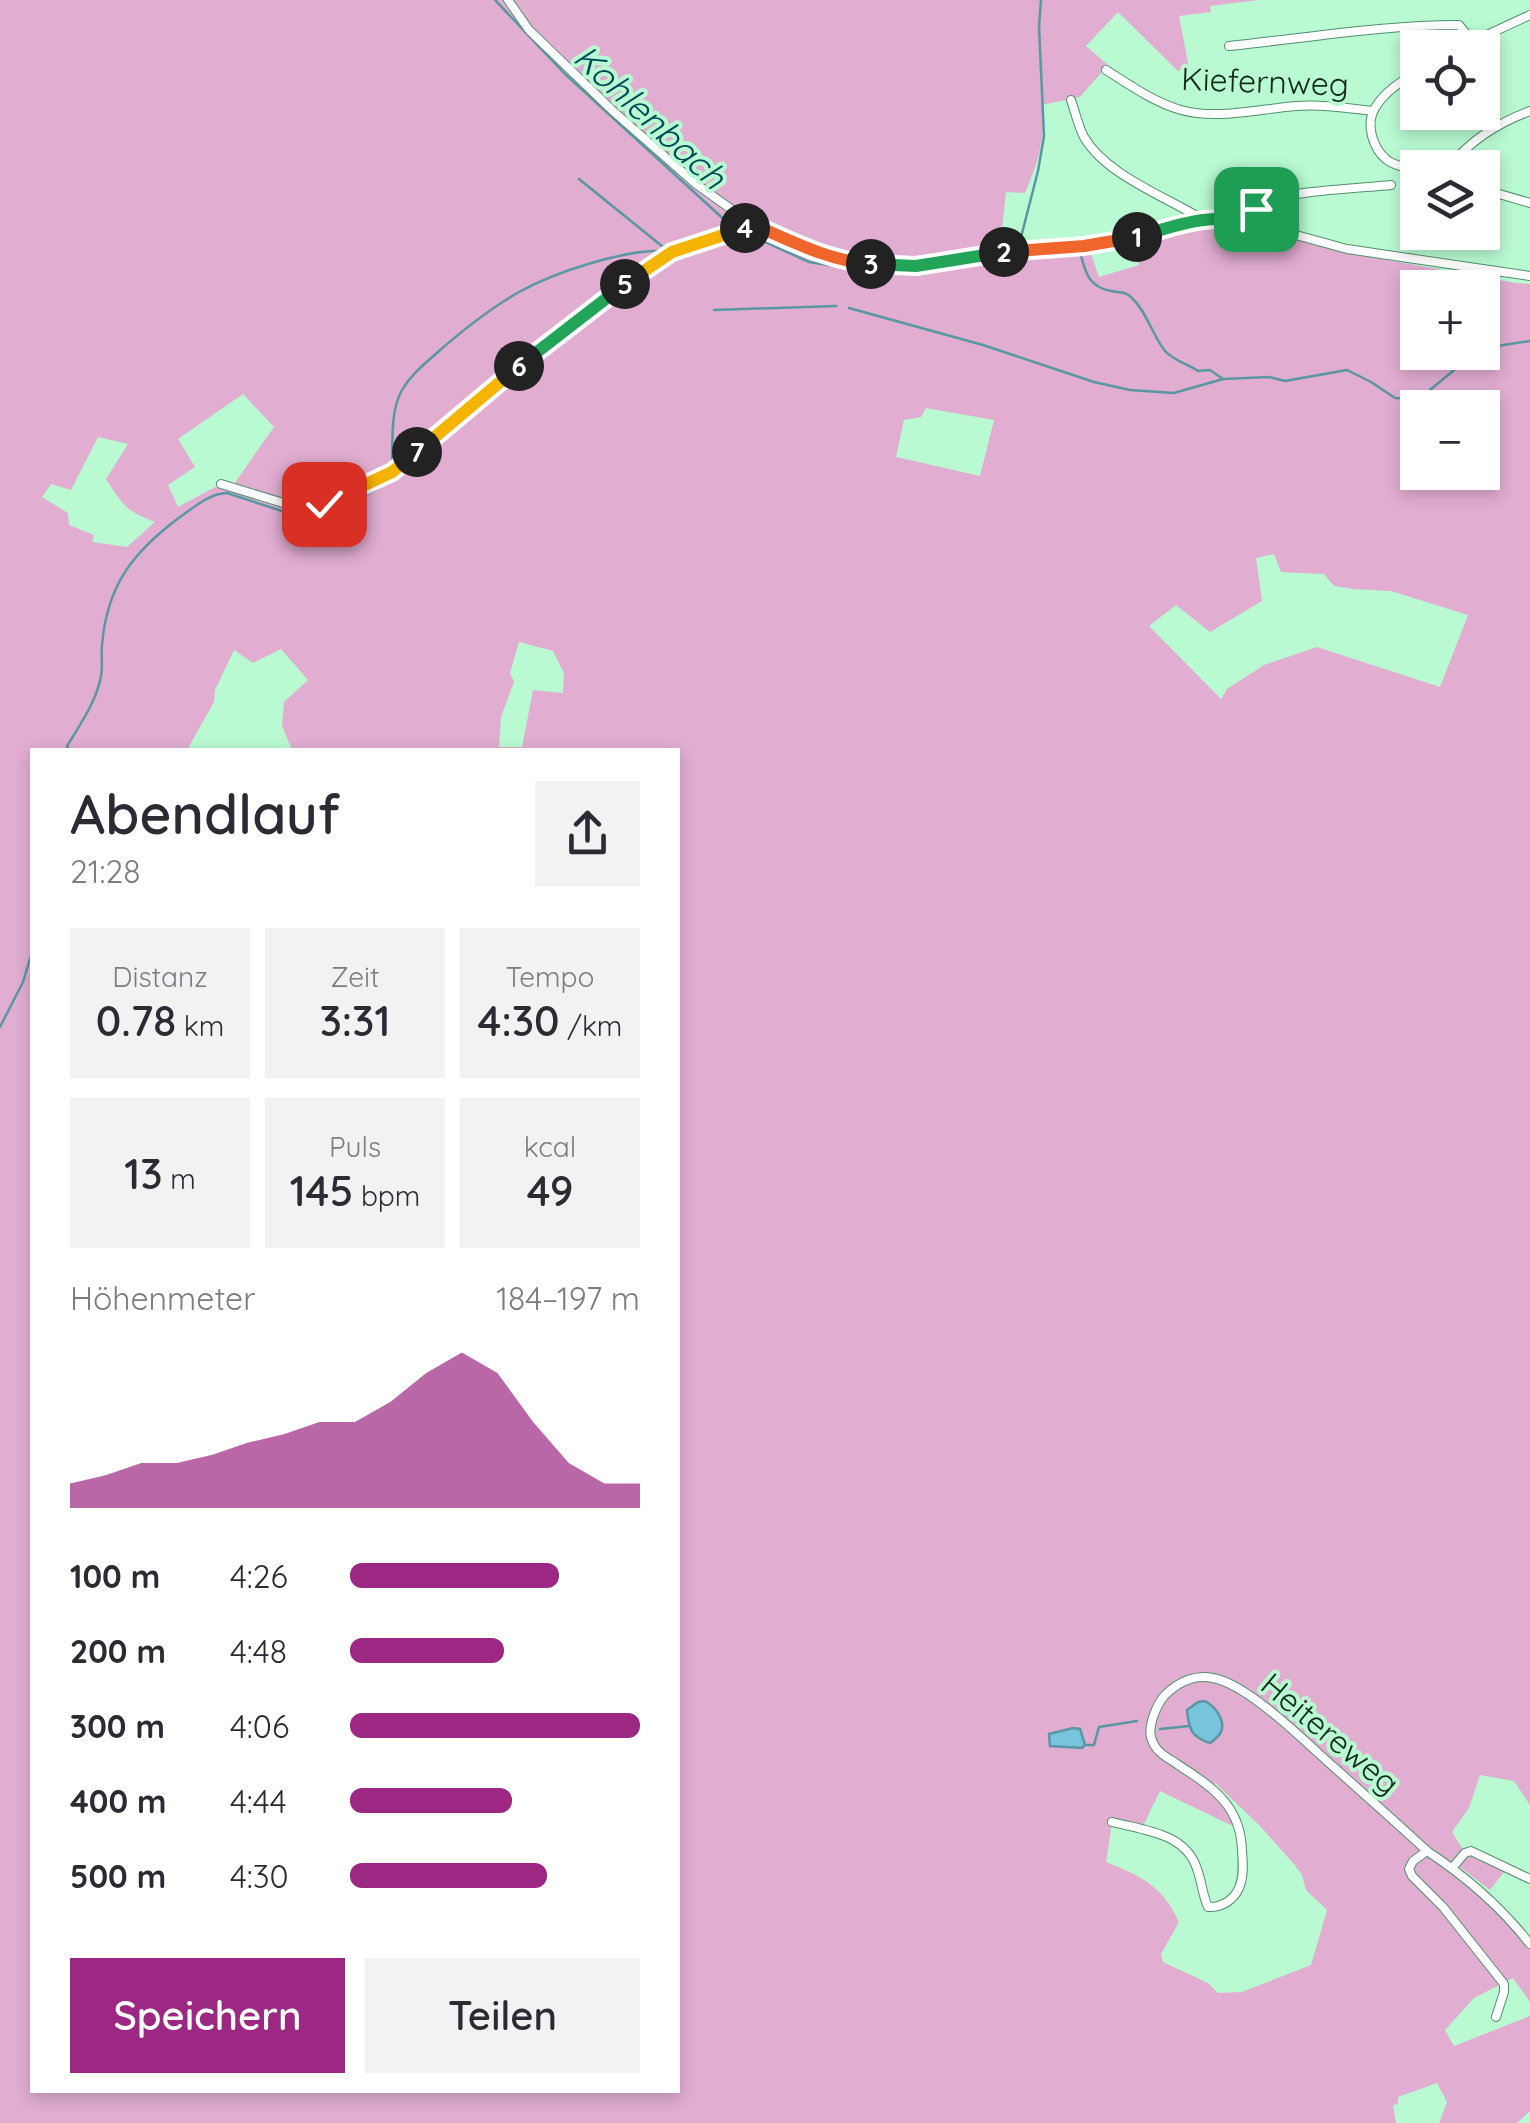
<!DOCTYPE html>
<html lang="de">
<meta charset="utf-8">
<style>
body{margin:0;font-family:Quicksand,sans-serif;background:#f2f2f3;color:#2b2b33;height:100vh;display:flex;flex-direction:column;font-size:38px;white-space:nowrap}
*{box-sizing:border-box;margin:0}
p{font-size:32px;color:#7c7c81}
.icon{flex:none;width:55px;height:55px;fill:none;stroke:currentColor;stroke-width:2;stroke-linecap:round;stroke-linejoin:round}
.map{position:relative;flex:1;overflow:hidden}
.drawer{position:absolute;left:30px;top:748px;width:650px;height:1345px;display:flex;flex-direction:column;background:#fff;border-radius:0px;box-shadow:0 5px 15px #0003}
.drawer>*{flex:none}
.controls{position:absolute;left:1400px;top:30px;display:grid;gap:20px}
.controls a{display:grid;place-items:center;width:100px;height:100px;border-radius:0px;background:#fff;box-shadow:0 5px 15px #0003;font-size:50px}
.pin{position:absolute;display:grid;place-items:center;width:85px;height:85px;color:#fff;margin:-42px;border-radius:20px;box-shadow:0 5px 15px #0006}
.km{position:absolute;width:50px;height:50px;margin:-25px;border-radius:50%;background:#222;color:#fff;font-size:28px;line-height:50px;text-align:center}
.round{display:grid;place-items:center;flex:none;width:105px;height:105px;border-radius:0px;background:#f2f2f3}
.head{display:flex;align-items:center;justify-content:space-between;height:170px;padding:0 40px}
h1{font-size:55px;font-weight:600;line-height:75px}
.figures{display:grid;grid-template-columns:repeat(3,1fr);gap:15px;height:170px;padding:10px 40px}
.figures div{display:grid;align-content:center;border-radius:0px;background:#f2f2f3;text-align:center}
.figures b{font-size:42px;font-weight:600}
.figures small{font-size:28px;font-weight:400}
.figures p{font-size:28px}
.chart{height:280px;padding:20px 40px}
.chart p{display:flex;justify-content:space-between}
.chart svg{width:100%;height:180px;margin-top:10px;fill:#9c2883;opacity:.7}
.action{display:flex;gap:20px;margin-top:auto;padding:20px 40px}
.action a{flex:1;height:115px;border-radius:0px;background:#9c2883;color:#fff;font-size:40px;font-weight:600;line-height:115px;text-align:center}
.action a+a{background:#f2f2f3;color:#2b2b33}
ul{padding:0 40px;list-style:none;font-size:32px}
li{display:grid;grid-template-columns:160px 120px 1fr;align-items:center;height:75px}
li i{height:25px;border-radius:12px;background:#9c2883}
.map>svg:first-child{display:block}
.green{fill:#e1add1;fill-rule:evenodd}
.water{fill:#77c5dc;stroke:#5997a3;stroke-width:2.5}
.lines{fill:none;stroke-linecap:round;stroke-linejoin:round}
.stream{stroke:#5997a3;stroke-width:2.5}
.minor-casing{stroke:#528f6d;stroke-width:10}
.minor{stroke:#fff;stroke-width:8}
.split-1-casing{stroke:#fff;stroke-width:20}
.split-2-casing{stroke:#fff;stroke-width:20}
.split-3-casing{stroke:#fff;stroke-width:20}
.split-4-casing{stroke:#fff;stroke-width:20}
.split-5-casing{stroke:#fff;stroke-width:20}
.split-6-casing{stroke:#fff;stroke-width:20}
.split-7-casing{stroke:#fff;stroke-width:20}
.split-8-casing{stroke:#fff;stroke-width:20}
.split-1{stroke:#22a559;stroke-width:12}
.split-2{stroke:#f0652b;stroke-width:12}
.split-3{stroke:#22a559;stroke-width:12}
.split-4{stroke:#f0652b;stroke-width:12}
.split-5{stroke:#f5b400;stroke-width:12}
.split-6{stroke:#22a559;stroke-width:12}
.split-7{stroke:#f5b400;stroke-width:12}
.split-8{stroke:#f5b400;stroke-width:12}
.labels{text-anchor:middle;stroke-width:8;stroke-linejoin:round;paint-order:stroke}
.street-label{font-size:32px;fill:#122b1d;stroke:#b9fad3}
.water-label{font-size:35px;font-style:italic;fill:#004a5a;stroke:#b9fad3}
</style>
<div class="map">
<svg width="1530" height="2123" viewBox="0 0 1530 2123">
<rect width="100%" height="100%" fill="#b9fad3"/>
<g class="green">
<path d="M0,0H1258L1210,6L1211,12L1179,16L1189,68L1178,71L1118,12L1086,46L1108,65L1080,97L1042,105C1046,136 1038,164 1025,193L1006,192L1000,248C952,255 902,268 853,258C826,252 799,241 772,231L854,263L892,271H915L1030,253L1090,251L1099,277L1139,265L1137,257L1150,253L1147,244L1168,238V233L1202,222L1239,225L1348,253L1516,283L1530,284V1805L1514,1781L1480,1775L1469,1808L1452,1832L1465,1853L1453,1867L1530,1944V2002L1513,1978L1474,1998L1445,2030L1454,2046L1530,2016V2111L1517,2123H1439L1447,2102L1437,2083L1398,2097V2104L1393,2105L1396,2123H0ZM1418,288H1482V352H1418ZM243,394L274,427L232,487L221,484L178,507L168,485L195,467L178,439ZM926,408L994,420L980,476L896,457L904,420L921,417ZM1418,408H1482V472H1418ZM98,437L128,444L106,479C124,506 124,510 155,522L127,547L92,542L94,535L69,525L68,513L42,497L51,484L71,490ZM1274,554L1281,572L1324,574L1334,586L1353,589L1391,591L1468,615L1440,687L1317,647L1264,665L1227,689L1221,699L1149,626L1176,605L1210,632L1262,601L1256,558ZM519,642L553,651L564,673L563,693L533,690L522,747H499L501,717L514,682L510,673ZM281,649L308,680L284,702L282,726L292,750H678V2090H32V750H187L214,702L215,690L234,650L253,663ZM1215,1783L1259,1825L1294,1864L1302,1875L1306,1890L1327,1910L1311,1965L1242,1992L1218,1993L1208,1983L1163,1962L1161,1954L1179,1922C1163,1886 1141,1876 1106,1862L1112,1823L1141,1830L1160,1791L1239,1829L1225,1800L1210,1786Z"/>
<polygon points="1472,1854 1504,1872 1490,1890 1457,1865 1466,1855"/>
</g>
<g class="water">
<path d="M1205,1701C1215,1706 1226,1721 1221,1732C1220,1735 1212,1742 1210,1743C1191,1737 1189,1729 1187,1710L1198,1702Z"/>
<polygon points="1073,1728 1080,1729 1085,1745 1082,1748 1050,1746 1049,1734"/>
</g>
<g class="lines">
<g class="stream">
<polyline points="495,0 565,74 730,225 668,251 579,179"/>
<polyline points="752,236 809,262 846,268"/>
<polyline points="1019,245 1038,171 1044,136 1039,27 1041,0"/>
<path d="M856,270L881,273H910L1080,252C1085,271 1088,287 1111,291C1119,293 1126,291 1132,298C1147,312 1152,335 1165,351C1173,360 1187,364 1198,371L1210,370L1223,379L1269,377L1285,381L1347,370L1371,382L1395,398L1413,399L1425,394L1470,357L1482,352"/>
<polyline points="849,308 983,345 1094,382 1130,390 1174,393 1223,379"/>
<polyline points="714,310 836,306"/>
<polyline points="1484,352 1497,346 1530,341"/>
<path d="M392,465C393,442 390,411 402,390C411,374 426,363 439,351C463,330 491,308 519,292C555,272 625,249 666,251"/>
<path d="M312,516C341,508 368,496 393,479"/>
<path d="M69,750L67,746C80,725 97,700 101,676C103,666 101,655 102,645C107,585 133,552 180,517C193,508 210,493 227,493L297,516"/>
<polyline points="0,1027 23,982 32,952"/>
<polyline points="1160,1729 1189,1726"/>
<polyline points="1085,1745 1094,1745 1099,1727 1137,1721"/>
</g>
<g class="minor-casing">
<g id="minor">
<polyline points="508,0 529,30 613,111 696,184 752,224 816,252 854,263 916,265 1000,252 1084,247 1135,238 1205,218 1241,220 1347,249 1530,276"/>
<path d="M1229,46C1306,38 1382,25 1459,25L1472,41"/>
<polyline points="1459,48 1530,15"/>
<path d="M1106,70C1130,85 1153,102 1181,110C1217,120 1259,109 1296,106C1321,104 1347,108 1373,111"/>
<path d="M1418,71C1402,81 1384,92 1375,108C1365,124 1373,149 1387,160C1395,166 1408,168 1418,171"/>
<path d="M1071,100C1075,111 1078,126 1084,137C1105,174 1164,196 1200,218"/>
<path d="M1449,168C1468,141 1500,122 1530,111"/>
<polyline points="1240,183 1242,191 1241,220"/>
<polyline points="1482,189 1530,203"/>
<path d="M1253,223C1255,214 1255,207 1263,203C1285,191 1363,188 1391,185"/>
<path d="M221,484L303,509L324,504L393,472L533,354L655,262C686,244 721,241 752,224"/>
<path d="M1112,1822C1143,1830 1186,1833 1197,1869C1202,1882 1202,1894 1208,1907C1221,1908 1234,1900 1239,1888C1244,1877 1243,1863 1242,1851C1241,1805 1212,1787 1177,1764C1165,1756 1155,1752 1151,1737C1148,1725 1157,1704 1165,1695C1178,1682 1195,1674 1213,1678C1250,1685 1307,1744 1336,1769C1366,1796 1397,1823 1427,1851C1465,1876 1502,1908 1530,1944"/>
<polyline points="1427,1851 1413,1861 1409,1869 1412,1876 1443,1907 1504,1984 1504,1992 1496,2017"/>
<polyline points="1452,1868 1465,1853 1471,1851 1530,1879"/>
</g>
</g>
<use href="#minor" class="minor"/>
</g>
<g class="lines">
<g class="split-1-casing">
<path id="split-1" d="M1137,237C1178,225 1210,212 1254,223L1256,209"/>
</g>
<g class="split-2-casing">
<polyline id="split-2" points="1004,252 1084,246 1137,237"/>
</g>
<g class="split-3-casing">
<polyline id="split-3" points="871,264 916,266 1004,252"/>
</g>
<g class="split-4-casing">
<path id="split-4" d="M745,228L752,224C791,241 829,261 871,264"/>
</g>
<g class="split-5-casing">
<polyline id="split-5" points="625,284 672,252 745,228"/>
</g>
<g class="split-6-casing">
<polyline id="split-6" points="519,366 625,284"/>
</g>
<g class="split-7-casing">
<polyline id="split-7" points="417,452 519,366"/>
</g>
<g class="split-8-casing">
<polyline id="split-8" points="324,504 392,472 417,452"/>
</g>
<use href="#split-1" class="split-1"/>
<use href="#split-2" class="split-2"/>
<use href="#split-3" class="split-3"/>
<use href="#split-4" class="split-4"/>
<use href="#split-5" class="split-5"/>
<use href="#split-6" class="split-6"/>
<use href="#split-7" class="split-7"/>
<use href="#split-8" class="split-8"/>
</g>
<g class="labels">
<g class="street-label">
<text transform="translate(1265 82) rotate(2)" y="11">Kiefernweg</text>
<text transform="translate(1330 1734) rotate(40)" y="11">Heitereweg</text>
</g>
<g class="water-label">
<text transform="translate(650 117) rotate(43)" y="12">Kohlenbach</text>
</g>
</g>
</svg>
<div class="controls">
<a><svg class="icon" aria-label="locate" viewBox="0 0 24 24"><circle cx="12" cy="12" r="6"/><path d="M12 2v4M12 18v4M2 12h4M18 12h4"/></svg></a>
<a><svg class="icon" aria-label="layers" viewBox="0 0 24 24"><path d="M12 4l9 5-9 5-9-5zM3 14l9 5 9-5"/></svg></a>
<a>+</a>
<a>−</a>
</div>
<div class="pin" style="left:1256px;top:209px;background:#1e9e55"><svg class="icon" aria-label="arrive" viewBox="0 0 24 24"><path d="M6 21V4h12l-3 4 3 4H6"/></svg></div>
<div class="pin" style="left:324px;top:504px;background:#d93025"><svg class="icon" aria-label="check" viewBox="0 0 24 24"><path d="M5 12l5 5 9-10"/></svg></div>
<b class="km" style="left:1137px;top:237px">1</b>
<b class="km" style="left:1004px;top:252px">2</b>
<b class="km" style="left:871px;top:264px">3</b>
<b class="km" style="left:745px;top:228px">4</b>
<b class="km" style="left:625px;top:284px">5</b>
<b class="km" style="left:519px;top:366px">6</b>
<b class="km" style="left:417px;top:452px">7</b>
<section class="drawer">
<div class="head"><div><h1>Abendlauf</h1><p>21:28</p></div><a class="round"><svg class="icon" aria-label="share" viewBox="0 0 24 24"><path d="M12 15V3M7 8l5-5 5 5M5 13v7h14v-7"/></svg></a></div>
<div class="figures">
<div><p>Distanz</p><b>0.78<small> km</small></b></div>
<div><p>Zeit</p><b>3:31</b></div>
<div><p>Tempo</p><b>4:30<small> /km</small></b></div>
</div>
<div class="figures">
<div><b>13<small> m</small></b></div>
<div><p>Puls</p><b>145<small> bpm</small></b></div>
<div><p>kcal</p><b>49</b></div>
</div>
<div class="chart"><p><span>Höhenmeter</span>184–197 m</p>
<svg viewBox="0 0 160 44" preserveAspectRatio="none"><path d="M0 44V38L10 36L20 33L30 33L40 31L50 28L60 26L70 23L80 23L90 18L100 11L110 6L120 11L130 23L140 33L150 38L160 38V44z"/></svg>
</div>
<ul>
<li><b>100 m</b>4:26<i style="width:72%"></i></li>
<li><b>200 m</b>4:48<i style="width:53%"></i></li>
<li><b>300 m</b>4:06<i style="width:100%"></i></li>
<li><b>400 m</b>4:44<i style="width:56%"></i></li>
<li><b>500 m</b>4:30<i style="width:68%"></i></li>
</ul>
<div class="action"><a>Speichern</a><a>Teilen</a></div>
</section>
</div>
